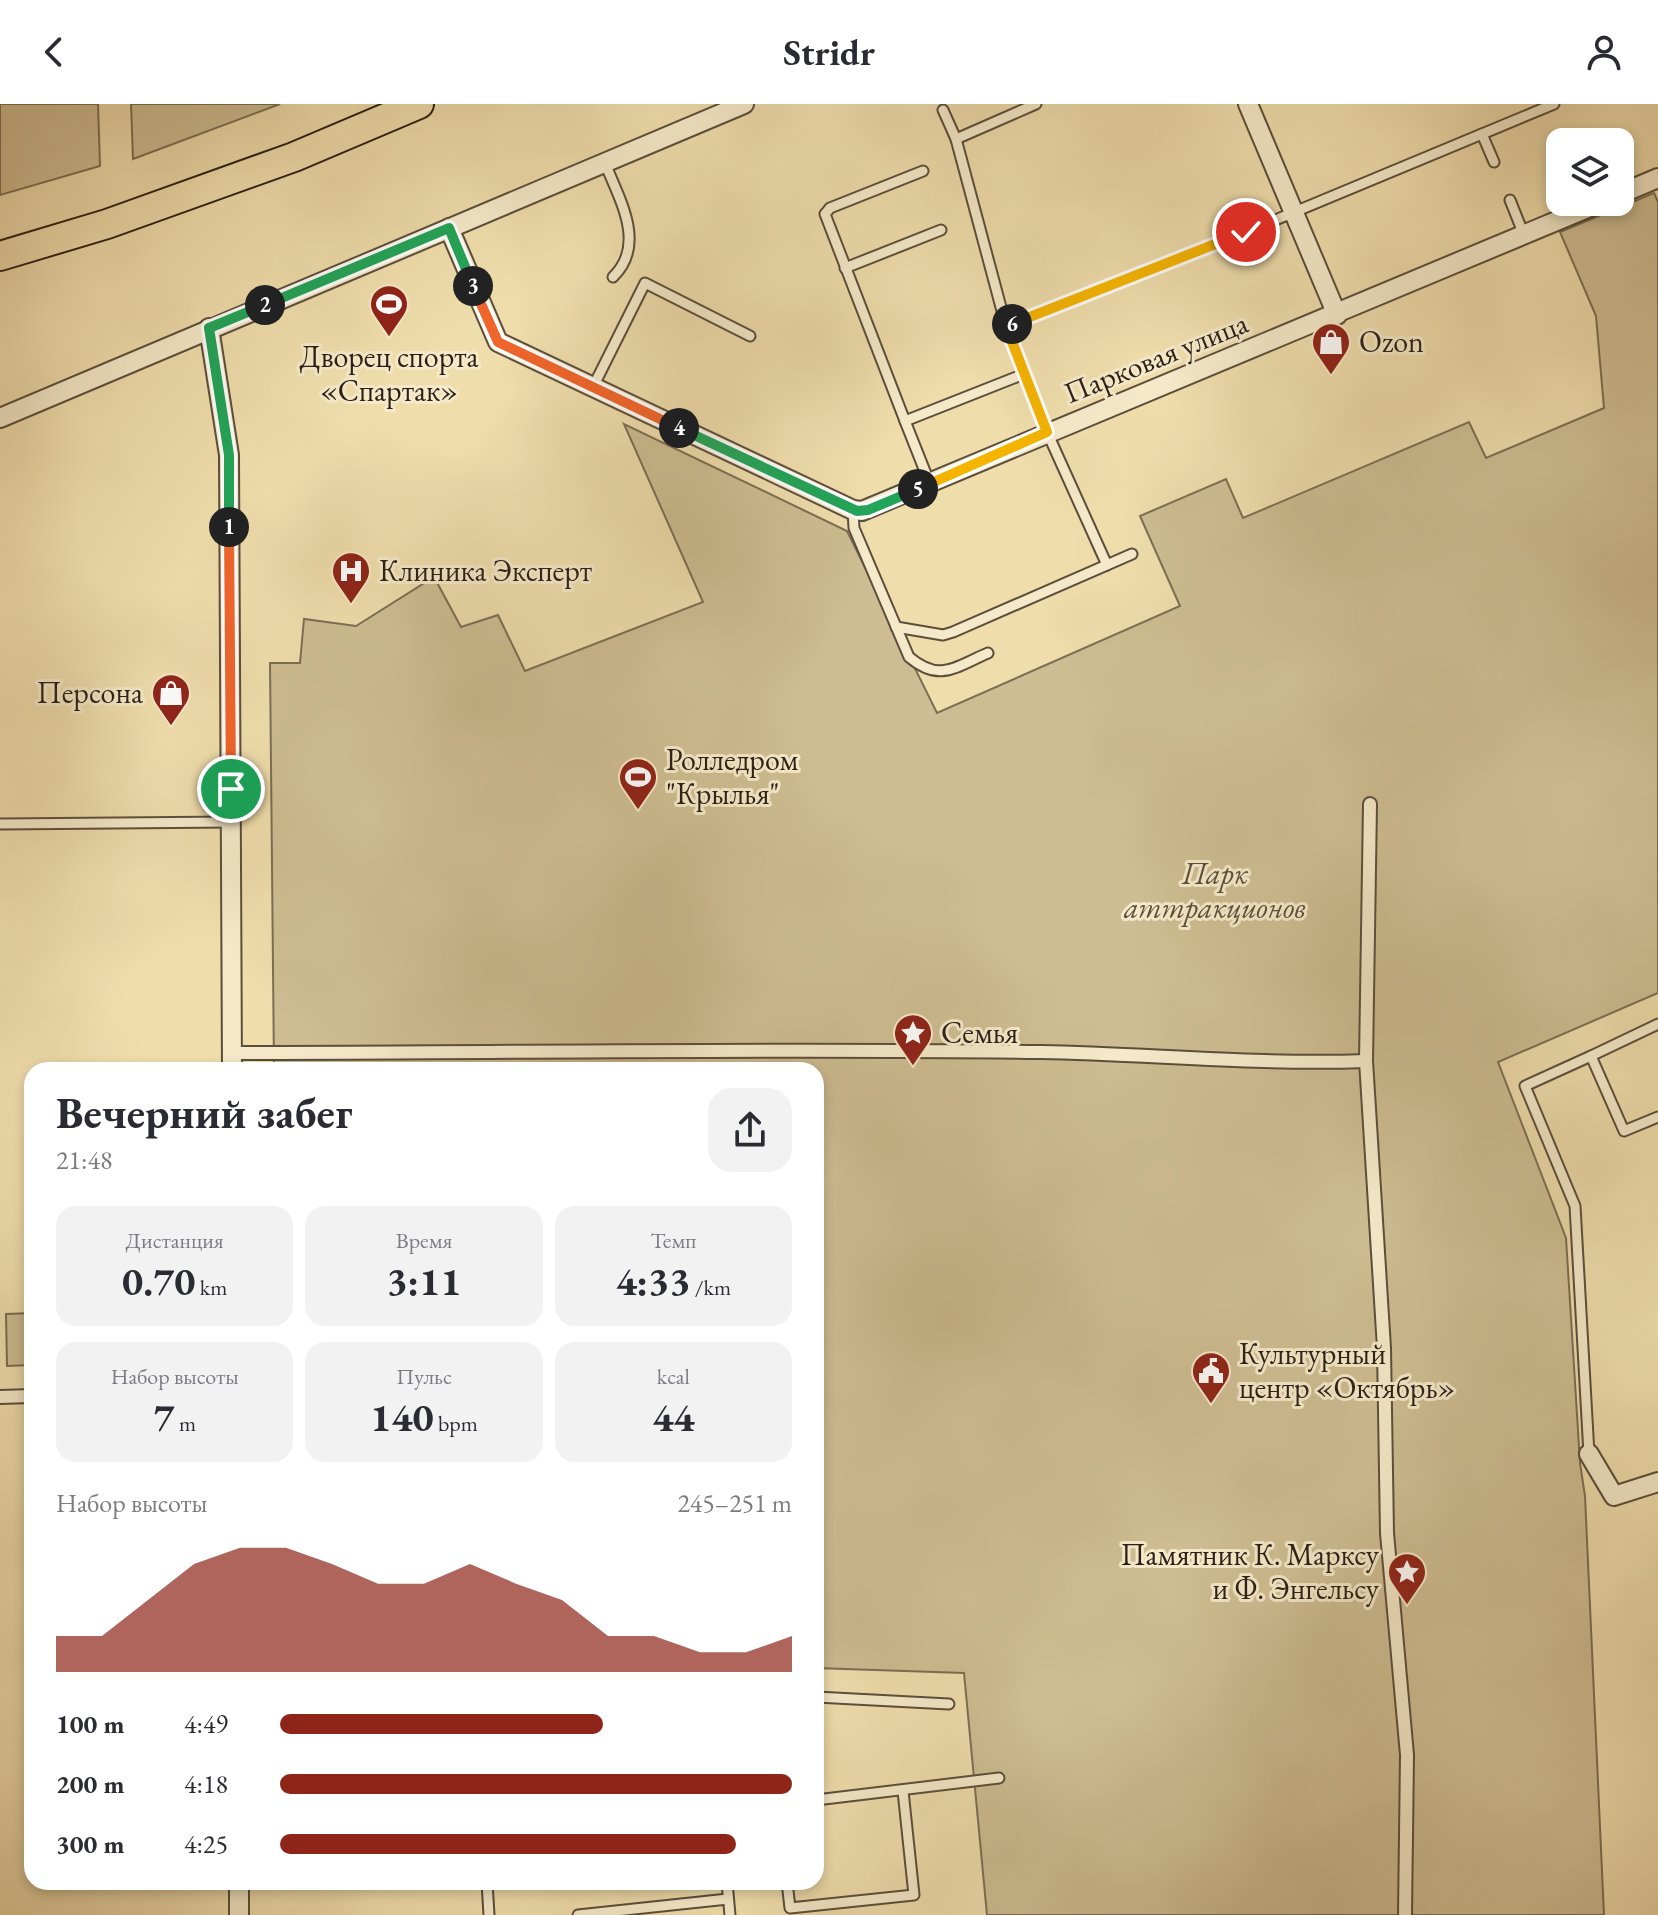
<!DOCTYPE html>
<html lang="ru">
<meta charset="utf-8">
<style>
body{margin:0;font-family:"EB Garamond",serif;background:#f2f2f3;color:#2b2b33;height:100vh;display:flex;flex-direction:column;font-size:30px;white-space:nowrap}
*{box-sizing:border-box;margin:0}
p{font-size:26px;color:#7c7c81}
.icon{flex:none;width:44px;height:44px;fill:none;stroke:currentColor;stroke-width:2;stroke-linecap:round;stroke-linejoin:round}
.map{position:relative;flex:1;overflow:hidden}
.side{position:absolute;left:24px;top:958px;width:800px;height:828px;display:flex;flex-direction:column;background:#fff;border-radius:24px;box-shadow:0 4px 12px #0003}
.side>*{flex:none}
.tools{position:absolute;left:1546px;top:24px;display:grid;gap:16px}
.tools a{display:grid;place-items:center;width:88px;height:88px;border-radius:16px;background:#fff;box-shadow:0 4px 12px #0003;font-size:40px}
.pin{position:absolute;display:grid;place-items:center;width:68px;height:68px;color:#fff;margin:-34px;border:4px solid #fff;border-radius:50%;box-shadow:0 2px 8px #0007}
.km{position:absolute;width:40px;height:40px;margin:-20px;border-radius:50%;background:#222;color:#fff;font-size:22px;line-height:40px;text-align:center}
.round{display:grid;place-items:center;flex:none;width:84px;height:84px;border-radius:24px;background:#f2f2f3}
.overview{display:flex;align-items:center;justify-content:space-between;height:136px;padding:0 32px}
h1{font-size:44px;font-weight:700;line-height:60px}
.figures{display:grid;grid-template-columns:repeat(3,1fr);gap:12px;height:136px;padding:8px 32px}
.figures div{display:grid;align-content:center;border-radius:20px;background:#f2f2f3;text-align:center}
.figures b{font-size:40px;font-weight:700}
.figures small{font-size:22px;font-weight:400}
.figures p{font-size:22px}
.chart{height:224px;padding:16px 32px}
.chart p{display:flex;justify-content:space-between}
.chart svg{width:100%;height:144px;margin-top:8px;fill:#8f2418;opacity:.7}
ul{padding:0 32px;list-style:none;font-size:26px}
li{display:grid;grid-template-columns:128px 96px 1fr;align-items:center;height:60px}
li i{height:20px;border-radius:10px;background:#8f2418}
header{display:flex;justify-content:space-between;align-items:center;height:104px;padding:0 32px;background:#fff;font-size:36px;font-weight:700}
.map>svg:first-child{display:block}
.green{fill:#cebd92;stroke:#7c6e54;stroke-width:2}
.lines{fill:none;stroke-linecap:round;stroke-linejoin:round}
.service-casing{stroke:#5c4e3c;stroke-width:13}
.pedestrian-casing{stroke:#5c4e3c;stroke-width:16}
.minor-casing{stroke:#5c4e3c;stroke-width:22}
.primary-casing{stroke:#2b1e16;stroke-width:32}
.service{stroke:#f5e9c9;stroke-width:9}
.pedestrian{stroke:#f5e9c9;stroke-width:12}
.minor{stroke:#f5e9c9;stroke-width:18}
.primary{stroke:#efddac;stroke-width:28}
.split-1-casing{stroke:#fff;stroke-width:16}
.split-2-casing{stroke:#fff;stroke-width:16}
.split-3-casing{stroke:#fff;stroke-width:16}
.split-4-casing{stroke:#fff;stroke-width:16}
.split-5-casing{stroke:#fff;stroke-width:16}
.split-6-casing{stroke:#fff;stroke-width:16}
.split-7-casing{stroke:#fff;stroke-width:16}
.split-1{stroke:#f0652b;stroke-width:10}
.split-2{stroke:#22a559;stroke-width:10}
.split-3{stroke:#22a559;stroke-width:10}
.split-4{stroke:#f0652b;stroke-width:10}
.split-5{stroke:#22a559;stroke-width:10}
.split-6{stroke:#f5b400;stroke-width:10}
.split-7{stroke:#f5b400;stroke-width:10}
.labels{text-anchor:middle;stroke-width:6;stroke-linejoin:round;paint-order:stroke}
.poi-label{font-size:30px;fill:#2b1e16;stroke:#f5e9c9;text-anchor:start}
.street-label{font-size:30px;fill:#2b1e16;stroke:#f5e9c9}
.park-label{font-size:30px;font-style:italic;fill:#5c4e3b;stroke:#f5e9c9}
</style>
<header><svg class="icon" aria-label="back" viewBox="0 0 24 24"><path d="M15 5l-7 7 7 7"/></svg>Stridr<svg class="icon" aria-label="person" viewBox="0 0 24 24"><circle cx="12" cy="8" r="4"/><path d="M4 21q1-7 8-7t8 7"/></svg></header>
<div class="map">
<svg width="1658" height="1811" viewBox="0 0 1658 1811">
<rect width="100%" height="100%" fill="#efddac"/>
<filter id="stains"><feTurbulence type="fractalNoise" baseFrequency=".0025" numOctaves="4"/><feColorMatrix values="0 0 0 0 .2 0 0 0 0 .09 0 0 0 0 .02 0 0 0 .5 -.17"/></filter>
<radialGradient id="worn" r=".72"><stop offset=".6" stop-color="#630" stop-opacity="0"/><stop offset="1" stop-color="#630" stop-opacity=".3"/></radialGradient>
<g class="green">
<polygon points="0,0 98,0 100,62 0,91"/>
<polygon points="131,0 280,0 133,55"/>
<polygon points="1654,89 1658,98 1658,889 1498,958 1566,1134 1580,1359 1585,1392 1604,1811 987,1811 964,1569 816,1564 816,966 274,966 270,559 300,559 304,515 356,522 434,473 461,523 498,511 525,567 703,498 624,320 847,427 937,609 1180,502 1140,412 1226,375 1243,414 1469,318 1486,354 1604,304 1596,212 1560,128"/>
<polygon points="32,1209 32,1261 7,1262 6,1210"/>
</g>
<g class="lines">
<g class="service-casing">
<g id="service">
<polyline points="943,6 956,35 1036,0"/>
<polyline points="956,35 1006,222"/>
<polyline points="1494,58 1482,30 1554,0"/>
<path d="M605,59C619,95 647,140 613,173"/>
<polyline points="1510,96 1524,131"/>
<polyline points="1268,119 1482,30"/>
<polyline points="845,164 941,126"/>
<polyline points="593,283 645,179 750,232"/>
<polyline points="905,317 825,110 830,104 923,67"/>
<polyline points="930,380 905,317 1024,270"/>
<path d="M853,406L854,424L909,553C940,579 955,563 988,549"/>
<polyline points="1107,461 1047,328 1006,222 1246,128"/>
<polyline points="896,523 943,531 953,528 1132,450"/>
<polyline points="0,720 231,718"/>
<polyline points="1591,952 1658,920"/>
<polyline points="1589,1350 1575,1102 1525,982 1591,952 1624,1027 1658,1013"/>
<polyline points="816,1593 949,1600"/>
<polyline points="816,1696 999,1674"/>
<polyline points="487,1778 489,1811"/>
<polyline points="727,1778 730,1811"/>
<polyline points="787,1778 790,1804 914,1791 903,1687"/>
<polyline points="578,1811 728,1795"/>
</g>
</g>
<g class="pedestrian-casing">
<g id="pedestrian">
<path d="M232,949C502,949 771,944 1041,948C1149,950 1258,961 1366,957L1384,1244L1387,1429L1407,1651L1405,1811"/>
<polyline points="1366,957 1370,700"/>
<polyline points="0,1293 32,1292"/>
</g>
</g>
<g class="minor-casing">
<g id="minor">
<polyline points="1248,0 1337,211"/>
<polyline points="1620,90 1658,74"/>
<polyline points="449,124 498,238 853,406 862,407 1602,98"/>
<polyline points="209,224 229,351 232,966"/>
<polyline points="0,314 744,0"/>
<polyline points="1589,1350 1614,1392 1658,1378"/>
<polyline points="239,1778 239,1811"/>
</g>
</g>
<g class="primary-casing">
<polyline id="primary" points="0,152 107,120 294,53 419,0"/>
</g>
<use href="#service" class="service"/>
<use href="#pedestrian" class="pedestrian"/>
<use href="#minor" class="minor"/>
<use href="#primary" class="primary"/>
</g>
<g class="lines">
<g class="split-1-casing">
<polyline id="split-1" points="229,423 231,685"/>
</g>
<g class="split-2-casing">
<polyline id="split-2" points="229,423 229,351 209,224 265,201"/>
</g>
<g class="split-3-casing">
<polyline id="split-3" points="265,201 449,124 473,182"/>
</g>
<g class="split-4-casing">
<polyline id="split-4" points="473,182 498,238 679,324"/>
</g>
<g class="split-5-casing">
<polyline id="split-5" points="679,324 857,407 868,406 918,385"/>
</g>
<g class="split-6-casing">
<polyline id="split-6" points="918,385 1047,328 1006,222 1012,220"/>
</g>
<g class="split-7-casing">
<polyline id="split-7" points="1012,220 1246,128"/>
</g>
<use href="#split-1" class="split-1"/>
<use href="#split-2" class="split-2"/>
<use href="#split-3" class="split-3"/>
<use href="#split-4" class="split-4"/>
<use href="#split-5" class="split-5"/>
<use href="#split-6" class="split-6"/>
<use href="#split-7" class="split-7"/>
</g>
<defs>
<g id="stadium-pin" transform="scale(2)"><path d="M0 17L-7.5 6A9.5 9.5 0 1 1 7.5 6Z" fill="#8f2418" stroke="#f5e9c9"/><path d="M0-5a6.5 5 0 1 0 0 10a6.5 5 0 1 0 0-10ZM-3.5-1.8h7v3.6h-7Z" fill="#fff"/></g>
<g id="shop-pin" transform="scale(2)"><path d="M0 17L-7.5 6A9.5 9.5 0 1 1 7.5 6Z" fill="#8f2418" stroke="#f5e9c9"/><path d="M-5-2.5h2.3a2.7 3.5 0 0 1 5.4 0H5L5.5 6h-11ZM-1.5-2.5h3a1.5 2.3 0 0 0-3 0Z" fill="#fff"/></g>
<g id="hospital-pin" transform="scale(2)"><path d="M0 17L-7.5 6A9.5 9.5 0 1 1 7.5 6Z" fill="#8f2418" stroke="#f5e9c9"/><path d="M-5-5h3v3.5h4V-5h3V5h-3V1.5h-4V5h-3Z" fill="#fff"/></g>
<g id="sight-pin" transform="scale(2)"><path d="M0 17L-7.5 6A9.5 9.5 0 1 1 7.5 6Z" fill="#8f2418" stroke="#f5e9c9"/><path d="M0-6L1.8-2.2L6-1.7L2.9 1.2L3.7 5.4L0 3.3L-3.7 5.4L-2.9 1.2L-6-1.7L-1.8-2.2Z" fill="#fff"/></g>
<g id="civic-pin" transform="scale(2)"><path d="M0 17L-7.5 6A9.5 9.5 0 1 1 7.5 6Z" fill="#8f2418" stroke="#f5e9c9"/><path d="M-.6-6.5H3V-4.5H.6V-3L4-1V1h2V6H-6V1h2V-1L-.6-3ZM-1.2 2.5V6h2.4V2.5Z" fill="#fff"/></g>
</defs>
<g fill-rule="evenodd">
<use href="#stadium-pin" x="389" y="200"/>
<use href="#shop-pin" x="1331" y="238"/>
<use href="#hospital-pin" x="351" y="467"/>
<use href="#shop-pin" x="171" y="589"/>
<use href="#stadium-pin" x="638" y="673"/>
<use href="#sight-pin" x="913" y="929"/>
<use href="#civic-pin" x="1211" y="1267"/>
<use href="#sight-pin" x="1407" y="1468"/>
</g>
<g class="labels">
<g class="poi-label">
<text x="1359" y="248">Ozon</text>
<text x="389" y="263" text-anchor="middle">Дворец спорта<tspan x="389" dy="34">«Спартак»</tspan></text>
<text x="379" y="477">Клиника Эксперт</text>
<text x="143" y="599" text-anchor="end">Персона</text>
<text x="666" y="666">Ролледром<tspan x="666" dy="34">"Крылья"</tspan></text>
<text x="941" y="939">Семья</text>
<text x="1239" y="1260">Культурный<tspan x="1239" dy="34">центр «Октябрь»</tspan></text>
<text x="1379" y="1461" text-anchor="end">Памятник К. Марксу<tspan x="1379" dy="34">и Ф. Энгельсу</tspan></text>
</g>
<g class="street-label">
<text transform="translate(1156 254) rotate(-22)" y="10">Парковая улица</text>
</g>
<g class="park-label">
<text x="1215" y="780">Парк<tspan x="1215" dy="34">аттракционов</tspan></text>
</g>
</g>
<rect width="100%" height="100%" filter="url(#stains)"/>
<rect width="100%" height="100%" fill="url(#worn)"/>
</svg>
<div class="tools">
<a><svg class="icon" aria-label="layers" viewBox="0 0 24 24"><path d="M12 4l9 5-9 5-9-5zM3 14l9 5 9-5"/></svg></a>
</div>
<div class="pin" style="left:231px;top:685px;background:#1e9e55"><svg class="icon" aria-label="arrive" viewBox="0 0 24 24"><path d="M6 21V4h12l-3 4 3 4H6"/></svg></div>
<div class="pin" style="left:1246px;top:128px;background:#d93025"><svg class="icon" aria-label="check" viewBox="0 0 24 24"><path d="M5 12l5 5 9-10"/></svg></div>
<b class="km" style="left:229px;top:423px">1</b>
<b class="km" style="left:265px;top:201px">2</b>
<b class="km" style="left:473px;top:182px">3</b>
<b class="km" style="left:679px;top:324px">4</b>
<b class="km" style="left:918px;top:385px">5</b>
<b class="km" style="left:1012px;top:220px">6</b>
<section class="side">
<div class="overview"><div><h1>Вечерний забег</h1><p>21:48</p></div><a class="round"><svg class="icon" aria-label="share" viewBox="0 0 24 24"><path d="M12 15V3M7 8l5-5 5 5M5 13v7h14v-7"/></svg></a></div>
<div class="figures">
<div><p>Дистанция</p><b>0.70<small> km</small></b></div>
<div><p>Время</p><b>3:11</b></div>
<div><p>Темп</p><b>4:33<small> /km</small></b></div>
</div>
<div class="figures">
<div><p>Набор высоты</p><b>7<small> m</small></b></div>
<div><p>Пульс</p><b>140<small> bpm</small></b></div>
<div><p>kcal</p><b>44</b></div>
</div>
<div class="chart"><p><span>Набор высоты</span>245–251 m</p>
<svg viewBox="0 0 160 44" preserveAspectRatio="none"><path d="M0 44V33L10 33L20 22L30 11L40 6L50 6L60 11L70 17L80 17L90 11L100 17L110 22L120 33L130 33L140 38L150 38L160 33V44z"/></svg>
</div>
<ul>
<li><b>100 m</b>4:49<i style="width:63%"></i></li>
<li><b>200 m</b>4:18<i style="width:100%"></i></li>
<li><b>300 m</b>4:25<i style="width:89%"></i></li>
</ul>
</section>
</div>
